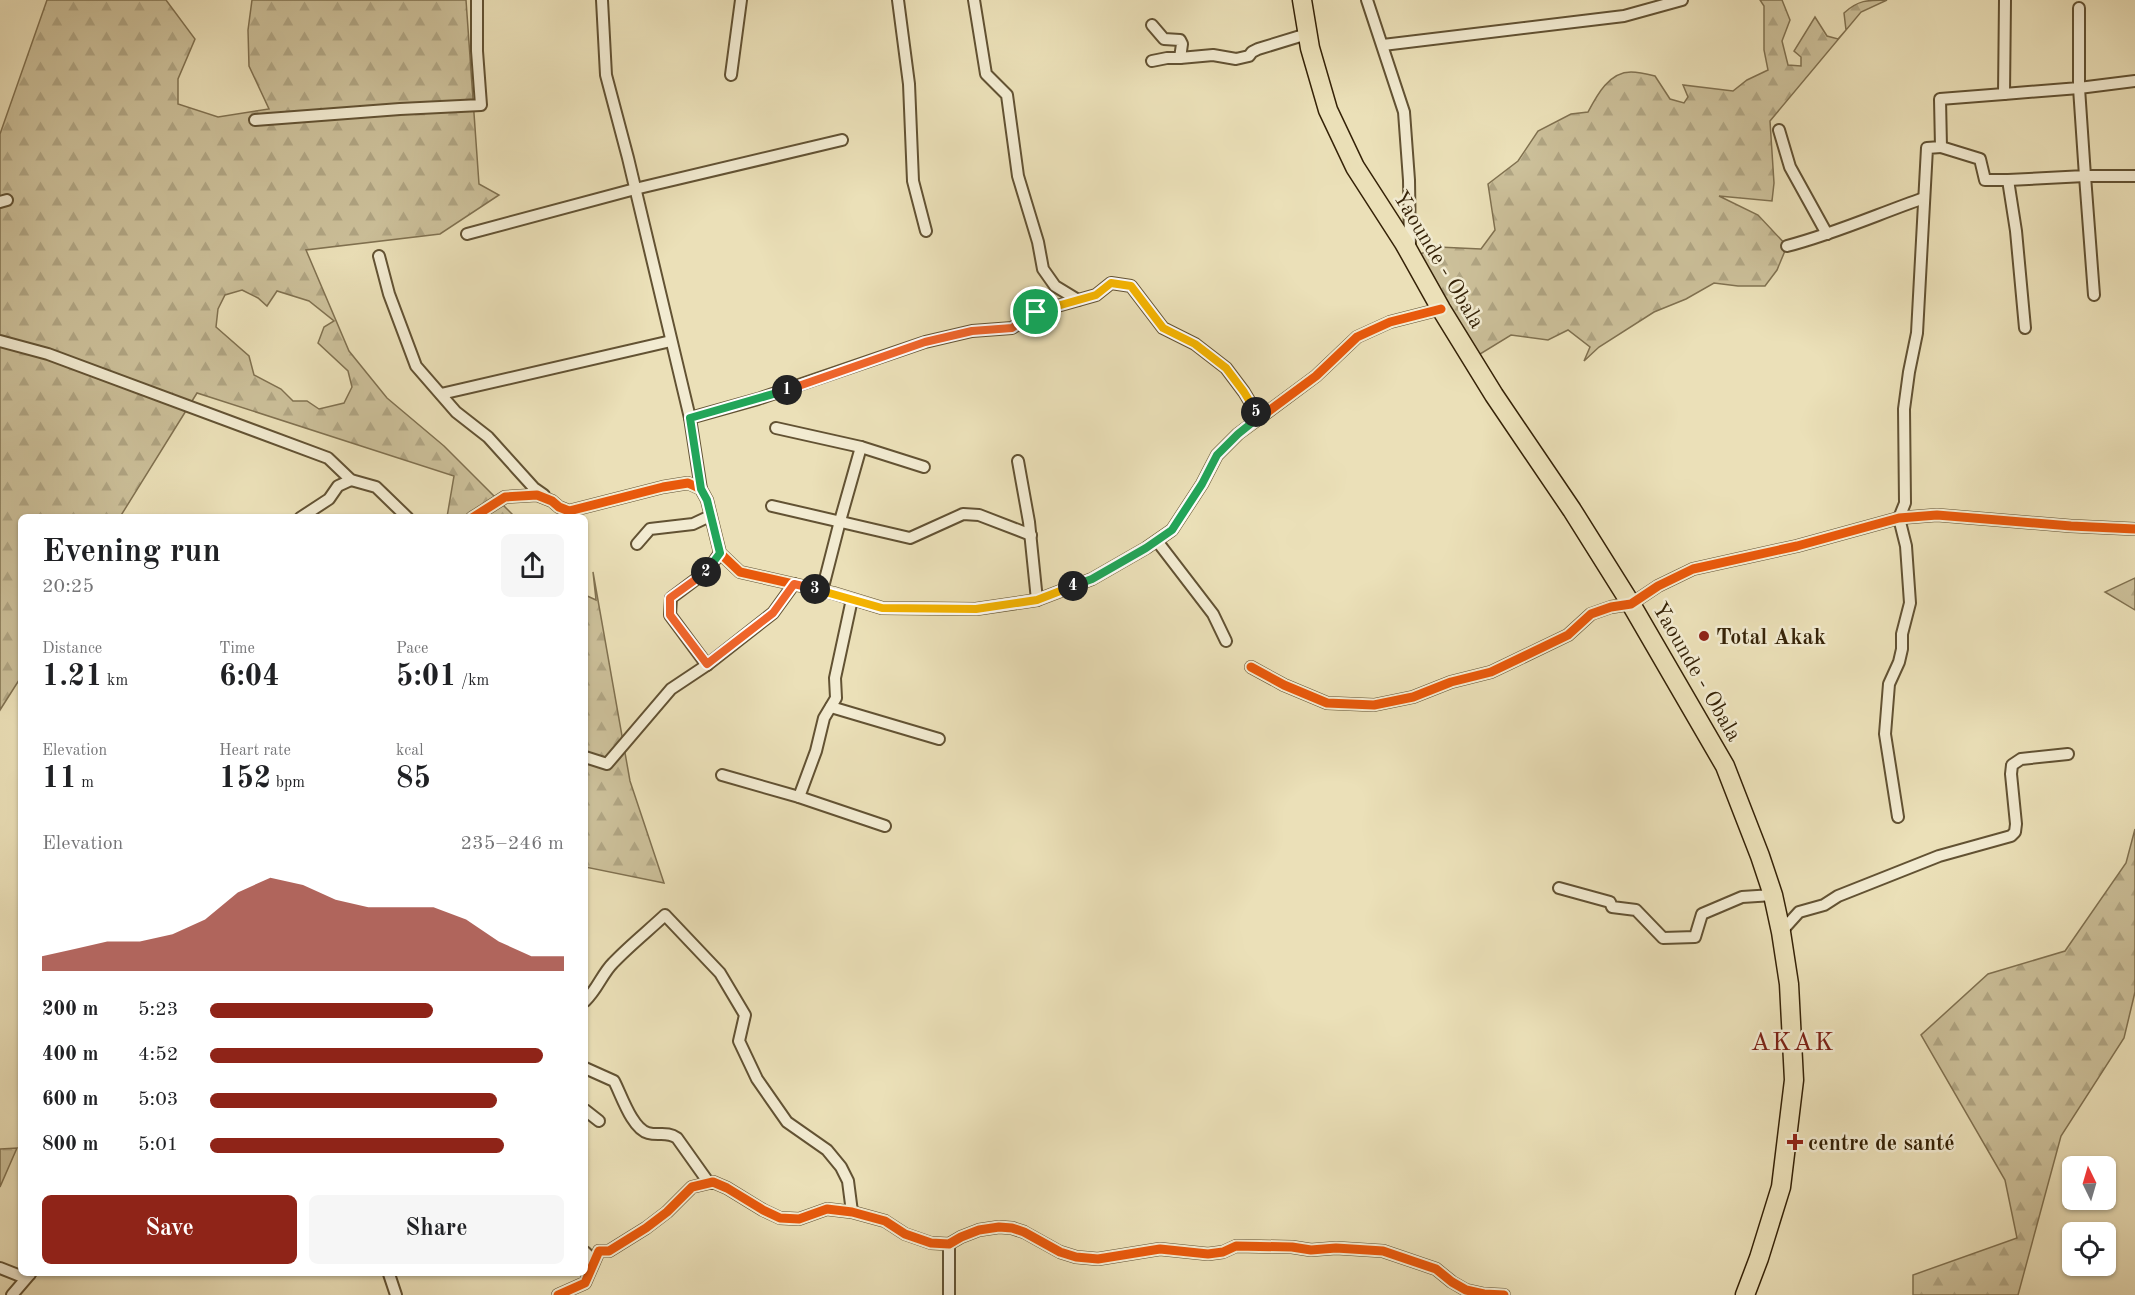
<!DOCTYPE html>
<meta charset="utf-8">
<style>
body{margin:0;font-family:"Old Standard TT",serif;background:#f6f6f6;color:#202124;height:100vh;display:flex;flex-direction:column;font-size:22px;white-space:nowrap}
*{box-sizing:border-box;margin:0}
p{font-size:20px;color:#757577}
.icon{flex:none;width:33px;height:33px;fill:none;stroke:currentColor;stroke-width:2;stroke-linecap:round;stroke-linejoin:round}
.map{position:relative;flex:1;overflow:hidden}
.drawer{position:absolute;left:18px;top:514px;width:570px;height:762px;display:flex;flex-direction:column;background:#fff;border-radius:9px;box-shadow:0 2px 4px #0004}
.drawer>*{flex:none}
.needle{width:39px;rotate:355deg}
.fabs{position:absolute;left:2062px;top:1156px;display:grid;gap:12px}
.fabs a{display:grid;place-items:center;width:54px;height:54px;border-radius:9px;background:#fff;box-shadow:0 2px 4px #0004;font-size:30px}
.pin{position:absolute;display:grid;place-items:center;width:51px;height:51px;color:#fff;margin:-26px;border:3px solid #fff;border-radius:50%;box-shadow:0 2px 6px #0007}
.km{position:absolute;width:30px;height:30px;margin:-15px;border-radius:50%;background:#222;color:#fff;font-size:16px;line-height:30px;text-align:center}
.round{display:grid;place-items:center;flex:none;width:63px;height:63px;border-radius:9px;background:#f6f6f6}
.headline{display:flex;align-items:center;justify-content:space-between;height:102px;padding:0 24px}
h1{font-size:33px;font-weight:700;line-height:45px}
.stats{display:grid;grid-template-columns:repeat(3,1fr);gap:9px;height:102px;padding:6px 24px}
.stats div{display:grid;align-content:center}
.stats b{font-size:30px;font-weight:700}
.stats small{font-size:16px;font-weight:400}
.stats p{font-size:16px}
.chart{height:168px;padding:12px 24px}
.chart p{display:flex;justify-content:space-between}
.chart svg{width:100%;height:108px;margin-top:6px;fill:#8f2418;opacity:.7}
.primary-button{display:flex;gap:12px;margin-top:auto;padding:12px 24px}
.primary-button a{flex:1;height:69px;border-radius:9px;background:#8f2418;color:#fff;font-size:24px;font-weight:700;line-height:69px;text-align:center}
.primary-button a+a{background:#f6f6f6;color:#202124}
ul{padding:0 24px;list-style:none;font-size:20px}
li{display:grid;grid-template-columns:96px 72px 1fr;align-items:center;height:45px}
li i{height:15px;border-radius:8px;background:#8f2418}
.map>svg:first-child{display:block}
.forest{fill:url(#forest-firs);stroke:#807150;stroke-width:1.5;fill-rule:evenodd}
.lines{fill:none;stroke-linecap:round;stroke-linejoin:round}
.minor-casing{stroke:#625233;stroke-width:14}
.trunk-casing{stroke:#352207;stroke-width:21}
.minor{stroke:#f2ebd1;stroke-width:10}
.trunk{stroke:#ebe0b8;stroke-width:18}
.cycleway-casing{stroke:#f2ebd1;stroke-width:13}
.cycleway{stroke:#e8590c;stroke-width:9}
.split-1-casing{stroke:#fff;stroke-width:12}
.split-2-casing{stroke:#fff;stroke-width:12}
.split-3-casing{stroke:#fff;stroke-width:12}
.split-4-casing{stroke:#fff;stroke-width:12}
.split-5-casing{stroke:#fff;stroke-width:12}
.split-6-casing{stroke:#fff;stroke-width:12}
.split-1{stroke:#f0652b;stroke-width:8}
.split-2{stroke:#22a559;stroke-width:8}
.split-3{stroke:#f0652b;stroke-width:8}
.split-4{stroke:#f5b400;stroke-width:8}
.split-5{stroke:#22a559;stroke-width:8}
.split-6{stroke:#f5b400;stroke-width:8}
.poi-dot{fill:#8f2418;stroke:#f2ebd1;stroke-width:2}
.labels{text-anchor:middle;stroke-width:5;stroke-linejoin:round;paint-order:stroke}
.street-label{font-size:22px;fill:#352207;stroke:#f2ebd1}
.poi-label{font-size:22px;font-weight:bold;fill:#352207;stroke:#f2ebd1;text-anchor:start}
.quarter-label{font-size:26px;letter-spacing:1.5px;fill:#7a1f14;stroke:#f2ebd1}
</style>
<div class="map">
<svg width="2135" height="1295" viewBox="0 0 2135 1295">
<defs>
<pattern id="forest-firs" width="22" height="20" patternUnits="userSpaceOnUse" patternTransform="scale(1.5)"><rect width="22" height="20" fill="#ccc09a"/><path d="M5 1l3.5 6h-7zM16 11l3.5 6h-7z" fill="#b0a583"/></pattern>
</defs>
<rect width="100%" height="100%" fill="#ebe0b8"/>
<filter id="stains"><feTurbulence type="fractalNoise" baseFrequency=".00333" numOctaves="4"/><feColorMatrix values="0 0 0 0 .2 0 0 0 0 .09 0 0 0 0 .02 0 0 0 .5 -.17"/></filter>
<radialGradient id="worn" r=".72"><stop offset=".6" stop-color="#630" stop-opacity="0"/><stop offset="1" stop-color="#630" stop-opacity=".3"/></radialGradient>
<g class="forest">
<path d="M47,0H166L195,39L178,79V104L218,117L269,109L249,66L248,30L252,0H466L479,184L499,195L440,234L306,250L349,351L387,398L444,446L515,517H447L454,476L197,393L120,517L21,518V677L0,710V134ZM242,290L258,298L267,306L277,291L309,301L334,321L324,327L318,343L348,371L352,387L344,403L319,409L307,401H293L281,389L254,375L249,356L216,327L218,309L225,295Z"/>
<path d="M1760,0H1782L1790,20L1782,41L1788,65L1801,66V57L1794,51L1815,17L1827,36L1838,39L1846,30L1844,13C1858,0 1867,0 1887,0L1861,12L1770,121L1774,183L1772,201L1719,196L1758,215L1787,246L1777,270L1765,286H1738L1714,283L1686,299L1654,312L1599,347L1584,361L1590,347L1568,330L1548,340L1511,335L1472,359L1410,258L1438,247L1481,249L1495,230L1488,184L1518,161L1538,131L1571,114L1588,112C1597,95 1609,72 1631,72C1639,72 1647,74 1655,76L1670,99L1684,103L1688,97L1683,85L1733,91L1747,80L1768,70L1764,50V6Z"/>
<polygon points="593,572 630,781 664,883 585,867 585,595 596,600"/>
<polygon points="2135,578 2135,610 2105,592"/>
<polygon points="2135,829 2135,992 2124,1038 2061,1136 2018,1295 1913,1295 1913,1275 2017,1238 2005,1180 1921,1035 1988,974 2065,951 2126,863"/>
<polygon points="17,1148 0,1187 0,1149"/>
</g>
<g class="lines">
<g class="minor-casing">
<g id="minor">
<polyline points="602,0 606,75 628,158 690,418 701,489"/>
<polyline points="898,0 909,84 913,181 926,231"/>
<polyline points="974,0 986,74 1007,95 1018,176 1038,242 1043,269 1055,286 1078,300"/>
<polyline points="1367,0 1404,112 1409,180 1410,248"/>
<polyline points="1152,25 1164,39 1180,40 1182,44 1180,58 1213,55 1236,59 1249,56 1252,52 1258,49 1307,34"/>
<polyline points="1383,45 1624,16 1682,0"/>
<polyline points="1152,61 1167,58 1180,58"/>
<polyline points="731,75 741,0"/>
<polyline points="2004,94 2079,88 2079,8"/>
<polyline points="255,120 400,109 481,105 477,51 477,0"/>
<polyline points="1779,130 1790,167 1827,234"/>
<polyline points="1941,147 1980,159 1985,180 2008,180"/>
<polyline points="0,202 7,200"/>
<polyline points="467,234 635,189 842,140"/>
<path d="M1787,246C1834,234 1878,214 1924,198"/>
<polyline points="379,256 389,294 416,366 456,412 488,437 534,488 544,495"/>
<polyline points="2094,295 2085,176 2135,176"/>
<polyline points="2025,328 2016,231 2008,180 2085,176 2079,88 2135,81"/>
<polyline points="0,341 48,354 328,458 351,480 376,487 408,518"/>
<polyline points="441,394 671,341"/>
<polyline points="690,418 758,399 925,342 972,331 1012,328 1036,312 1096,295 1111,283 1131,286 1163,328 1195,344 1226,368 1244,392 1259,417"/>
<polyline points="776,428 861,447 924,467"/>
<polyline points="1018,461 1029,522 1037,600"/>
<polyline points="772,506 910,538 963,514 979,515 1031,535"/>
<polyline points="300,518 329,499 338,486 351,480"/>
<polyline points="472,518 505,497 537,495 552,501 559,507 569,511 663,487 688,483 701,489 707,500 720,553 740,572 833,593 882,608 976,609 1037,600 1092,579 1146,548 1172,530 1202,484 1217,455 1238,434 1316,376 1357,337 1390,322 1441,309"/>
<polyline points="1157,541 1213,614 1226,641"/>
<polyline points="637,544 650,529 693,524 710,516"/>
<polyline points="822,591 840,521 861,447"/>
<polyline points="707,665 670,615 671,598 707,571 720,553"/>
<polyline points="1251,667 1284,685 1327,703 1374,705 1413,697 1451,682 1491,672 1568,635 1591,614 1611,607 1631,604 1658,586 1693,569 1797,546 1899,518 1937,515 2071,526 2135,529"/>
<polyline points="831,707 939,739"/>
<polyline points="585,757 607,764 671,689 707,665 773,613 794,584"/>
<polyline points="722,775 799,797 885,826"/>
<polyline points="799,797 816,751 824,718 836,698 835,678 852,599"/>
<polyline points="1898,817 1885,734 1889,684 1899,662 1902,649 1902,634 1910,603 1906,546 1899,518 1905,503 1904,409 1909,372 1917,333 1927,148 1941,147 1940,99 2004,94 2005,0"/>
<polyline points="1559,888 1610,902 1612,907 1636,910 1663,938 1695,937 1702,914 1742,897 1773,895"/>
<polyline points="1781,932 1799,912 1824,905 1838,896 1939,856 2011,836 2015,832 2016,824 2011,774 2012,765 2021,759 2068,754"/>
<path d="M585,1001C597,990 602,974 613,963C629,946 648,931 665,915L720,973L745,1015L739,1041L757,1079L787,1122L827,1150L841,1167L848,1181L852,1212"/>
<path d="M585,1068L614,1081C621,1094 632,1129 648,1133C659,1136 667,1131 677,1138L709,1183"/>
<polyline points="585,1110 599,1121"/>
<polyline points="949,1244 949,1295"/>
<polyline points="585,1252 594,1261"/>
<polyline points="0,1268 23,1277 30,1274"/>
<polyline points="389,1274 396,1295"/>
<polyline points="12,1295 30,1274"/>
<polyline points="558,1295 585,1283 599,1251 609,1251 646,1228 667,1212 692,1187 713,1182 727,1188 763,1210 780,1218 799,1219 827,1209 852,1212 885,1221 905,1234 931,1243 949,1244 961,1237 979,1230 999,1227 1012,1228 1024,1232 1060,1252 1076,1257 1098,1259 1160,1249 1208,1254 1223,1252 1236,1246 1292,1247 1311,1250 1336,1248 1383,1251 1436,1269 1452,1282 1466,1290 1484,1294 1504,1295"/>
</g>
</g>
<g class="trunk-casing">
<polyline id="trunk" points="1302,0 1310,48 1328,110 1355,167 1404,243 1441,309 1494,395 1572,510 1631,604 1725,766 1760,856 1773,895 1781,932 1789,984 1794,1080 1781,1187 1759,1258 1745,1295"/>
</g>
<use href="#minor" class="minor"/>
<use href="#trunk" class="trunk"/>
<g class="cycleway-casing">
<g id="cycleway">
<polyline points="472,518 505,497 537,495 552,501 559,507 569,511 663,487 688,483 701,489 707,500 720,553 740,572 833,593 882,608 976,609 1037,600 1092,579 1146,548 1172,530 1202,484 1217,455 1238,434 1316,376 1357,337 1390,322 1441,309"/>
<polyline points="1251,667 1284,685 1327,703 1374,705 1413,697 1451,682 1491,672 1568,635 1591,614 1611,607 1631,604 1658,586 1693,569 1797,546 1899,518 1937,515 2071,526 2135,529"/>
<polyline points="558,1295 585,1283 599,1251 609,1251 646,1228 667,1212 692,1187 713,1182 727,1188 763,1210 780,1218 799,1219 827,1209 852,1212 885,1221 905,1234 931,1243 949,1244 961,1237 979,1230 999,1227 1012,1228 1024,1232 1060,1252 1076,1257 1098,1259 1160,1249 1208,1254 1223,1252 1236,1246 1292,1247 1311,1250 1336,1248 1383,1251 1436,1269 1452,1282 1466,1290 1484,1294 1504,1295"/>
</g>
</g>
<use href="#cycleway" class="cycleway"/>
</g>
<g class="lines">
<g class="split-1-casing">
<polyline id="split-1" points="787,390 925,342 972,331 1012,328 1036,312"/>
</g>
<g class="split-2-casing">
<polyline id="split-2" points="706,572 720,553 707,500 701,489 690,418 787,390"/>
</g>
<g class="split-3-casing">
<polyline id="split-3" points="706,572 670,598 670,615 707,664 773,613 794,584 815,589"/>
</g>
<g class="split-4-casing">
<polyline id="split-4" points="815,589 882,608 976,609 1037,600 1073,586"/>
</g>
<g class="split-5-casing">
<polyline id="split-5" points="1073,586 1092,579 1146,548 1172,530 1202,484 1217,455 1238,434 1259,417 1256,412"/>
</g>
<g class="split-6-casing">
<polyline id="split-6" points="1036,312 1096,295 1111,283 1131,286 1163,328 1195,344 1226,368 1244,392 1256,412"/>
</g>
<use href="#split-1" class="split-1"/>
<use href="#split-2" class="split-2"/>
<use href="#split-3" class="split-3"/>
<use href="#split-4" class="split-4"/>
<use href="#split-5" class="split-5"/>
<use href="#split-6" class="split-6"/>
</g>
<g class="poi-dot">
<circle cx="1704" cy="636" r="6"/>
<path d="M1792 1133h6v6h6v6h-6v6h-6v-6h-6v-6h6z"/>
</g>
<g class="labels">
<g class="street-label">
<text transform="translate(1440 259) rotate(59)" y="8">Yaounde - Obala</text>
<text transform="translate(1698 671) rotate(60)" y="8">Yaounde - Obala</text>
</g>
<g class="poi-label">
<text x="1716" y="644">Total Akak</text>
<text x="1808" y="1150">centre de santé</text>
</g>
<g class="quarter-label">
<text x="1793" y="1050">AKAK</text>
</g>
</g>
<rect width="100%" height="100%" filter="url(#stains)"/>
<rect width="100%" height="100%" fill="url(#worn)"/>
</svg>
<div class="fabs">
<a><svg class="needle" viewBox="-14 -14 28 28"><path d="M0-13l5 13h-10z" fill="#e53935"/><path d="M0 13l5-13h-10z" fill="#757577"/></svg></a>
<a><svg class="icon" aria-label="locate" viewBox="0 0 24 24"><circle cx="12" cy="12" r="6"/><path d="M12 2v4M12 18v4M2 12h4M18 12h4"/></svg></a>
</div>
<div class="pin" style="left:1036px;top:312px;background:#1e9e55"><svg class="icon" aria-label="arrive" viewBox="0 0 24 24"><path d="M6 21V4h12l-3 4 3 4H6"/></svg></div>
<b class="km" style="left:787px;top:390px">1</b>
<b class="km" style="left:706px;top:572px">2</b>
<b class="km" style="left:815px;top:589px">3</b>
<b class="km" style="left:1073px;top:586px">4</b>
<b class="km" style="left:1256px;top:412px">5</b>
<section class="drawer">
<div class="headline"><div><h1>Evening run</h1><p>20:25</p></div><a class="round"><svg class="icon" aria-label="share" viewBox="0 0 24 24"><path d="M12 15V3M7 8l5-5 5 5M5 13v7h14v-7"/></svg></a></div>
<div class="stats">
<div><p>Distance</p><b>1.21<small> km</small></b></div>
<div><p>Time</p><b>6:04</b></div>
<div><p>Pace</p><b>5:01<small> /km</small></b></div>
</div>
<div class="stats">
<div><p>Elevation</p><b>11<small> m</small></b></div>
<div><p>Heart rate</p><b>152<small> bpm</small></b></div>
<div><p>kcal</p><b>85</b></div>
</div>
<div class="chart"><p><span>Elevation</span>235–246 m</p>
<svg viewBox="0 0 160 44" preserveAspectRatio="none"><path d="M0 44V38L10 35L20 32L30 32L40 29L50 23L60 12L70 6L80 9L90 15L100 18L110 18L120 18L130 23L140 32L150 38L160 38V44z"/></svg>
</div>
<ul>
<li><b>200 m</b>5:23<i style="width:63%"></i></li>
<li><b>400 m</b>4:52<i style="width:94%"></i></li>
<li><b>600 m</b>5:03<i style="width:81%"></i></li>
<li><b>800 m</b>5:01<i style="width:83%"></i></li>
</ul>
<div class="primary-button"><a>Save</a><a>Share</a></div>
</section>
</div>
